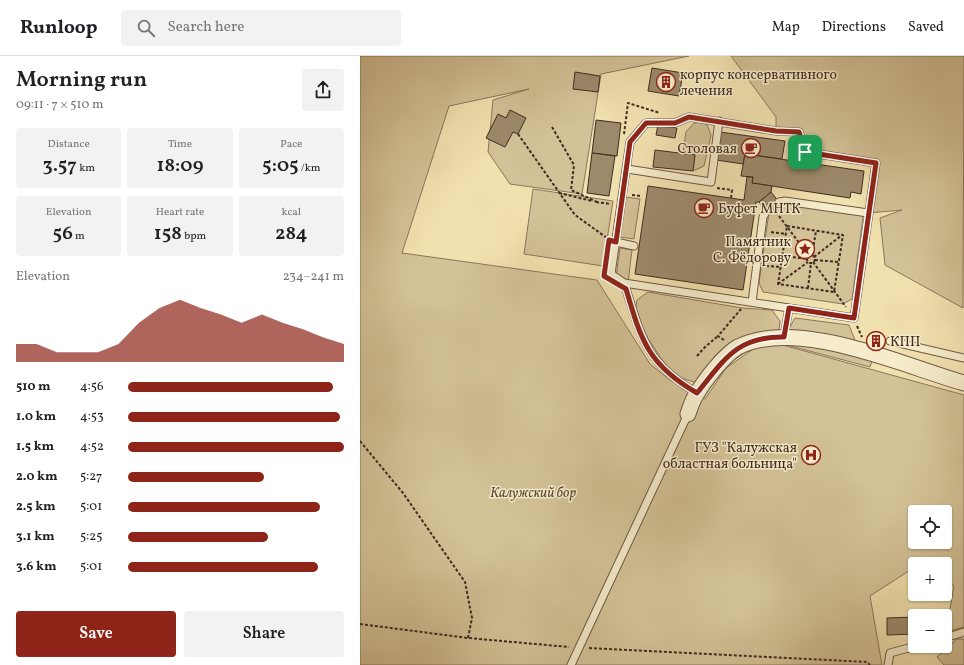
<!DOCTYPE html>
<meta charset="utf-8">
<style>
body{margin:0;font-family:Vollkorn,serif;background:#f2f2f2;color:#202124;height:100vh;display:flex;flex-direction:column;font-size:15px;white-space:nowrap}
*{box-sizing:border-box;margin:0}
p{font-size:13px;color:#757577}
.icon{flex:none;width:22px;height:22px;fill:none;stroke:currentColor;stroke-width:2;stroke-linecap:round;stroke-linejoin:round}
.map{position:relative;flex:1;overflow:hidden}
.drawer{display:flex;flex-direction:column;background:#fff;width:360px}
.drawer>*{flex:none}
.buttons{position:absolute;left:548px;top:449px;display:grid;gap:8px}
.buttons a{display:grid;place-items:center;width:44px;height:44px;border-radius:4px;background:#fff;box-shadow:0 1px 3px #0004;font-size:20px}
.pin{position:absolute;display:grid;place-items:center;width:34px;height:34px;color:#fff;margin:-17px;border-radius:8px;box-shadow:0 2px 6px #0006}
.round{display:grid;place-items:center;flex:none;width:42px;height:42px;border-radius:4px;background:#f2f2f2}
.overview{display:flex;align-items:center;justify-content:space-between;height:68px;padding:0 16px}
h1{font-size:22px;font-weight:600;line-height:30px}
.figures{display:grid;grid-template-columns:repeat(3,1fr);gap:6px;height:68px;padding:4px 16px}
.figures div{display:grid;align-content:center;border-radius:4px;background:#f2f2f2;text-align:center}
.figures b{font-size:20px;font-weight:600}
.figures small{font-size:11px;font-weight:400}
.figures p{font-size:11px}
.chart{height:112px;padding:8px 16px}
.chart p{display:flex;justify-content:space-between}
.chart svg{width:100%;height:72px;margin-top:4px;fill:#8f2418;opacity:.7}
.action{display:flex;gap:8px;margin-top:auto;padding:8px 16px}
.action a{flex:1;height:46px;border-radius:4px;background:#8f2418;color:#fff;font-size:16px;font-weight:600;line-height:46px;text-align:center}
.action a+a{background:#f2f2f2;color:#202124}
ul{padding:0 16px;list-style:none;font-size:13px}
li{display:grid;grid-template-columns:64px 48px 1fr;align-items:center;height:30px}
li i{height:10px;border-radius:5px;background:#8f2418}
header{display:flex;align-items:center;gap:24px;box-sizing:border-box;height:56px;padding:0 20px;background:#fff;border-bottom:1px solid #e0e0e0}
header strong{font-size:19px}
nav{display:flex;gap:22px;margin-inline-start:auto;font-size:14px}
.search{width:280px;height:36px;background:#f2f2f2;display:flex;align-items:center;gap:10px;box-sizing:border-box;padding:0 14px;border-radius:4px;color:#757577;font-size:15px}
main{display:flex;flex:1;min-height:0}
.map>svg:first-child{display:block}
.green{fill:#d3c297;stroke:#8a765c;fill-rule:evenodd}
.building{fill:#9c8a6b;stroke:#402b22}
.lines{fill:none;stroke-linecap:round;stroke-linejoin:round}
.service-casing{stroke:#6c5845;stroke-width:9}
.minor-casing{stroke:#6c5845;stroke-width:17}
.path{stroke:#402b22;stroke-width:2;stroke-dasharray:3 2;stroke-linecap:butt}
.service{stroke:#f6eccb;stroke-width:7}
.minor{stroke:#f6eccb;stroke-width:15}
.route-casing{stroke:#fff;stroke-width:8}
.route{stroke:#8f2418;stroke-width:5}
.labels{text-anchor:middle;stroke-width:3;stroke-linejoin:round;paint-order:stroke}
.poi-label{font-size:14px;fill:#402b22;stroke:#f6eccb;text-anchor:start}
.park-label{font-size:14px;font-style:italic;fill:#5d4939;stroke:#f6eccb}
</style>
<header>
<strong>Runloop</strong>
<div class="search"><svg class="icon" aria-label="search" viewBox="0 0 24 24"><circle cx="10" cy="10" r="6"/><path d="M15 15l6 6"/></svg>Search here</div>
<nav><a>Map</a><a>Directions</a><a>Saved</a></nav>
</header>
<main>
<section class="drawer">
<div class="overview"><div><h1>Morning run</h1><p>09:11 · 7 × 510 m</p></div><a class="round"><svg class="icon" aria-label="share" viewBox="0 0 24 24"><path d="M12 15V3M7 8l5-5 5 5M5 13v7h14v-7"/></svg></a></div>
<div class="figures">
<div><p>Distance</p><b>3.57<small> km</small></b></div>
<div><p>Time</p><b>18:09</b></div>
<div><p>Pace</p><b>5:05<small> /km</small></b></div>
</div>
<div class="figures">
<div><p>Elevation</p><b>56<small> m</small></b></div>
<div><p>Heart rate</p><b>158<small> bpm</small></b></div>
<div><p>kcal</p><b>284</b></div>
</div>
<div class="chart"><p><span>Elevation</span>234–241 m</p>
<svg viewBox="0 0 160 44" preserveAspectRatio="none"><path d="M0 44V33L10 33L20 38L30 38L40 38L50 33L60 20L70 11L80 6L90 11L100 15L110 20L120 15L130 20L140 24L150 29L160 33V44z"/></svg>
</div>
<ul>
<li><b>510 m</b>4:56<i style="width:95%"></i></li>
<li><b>1.0 km</b>4:53<i style="width:98%"></i></li>
<li><b>1.5 km</b>4:52<i style="width:100%"></i></li>
<li><b>2.0 km</b>5:27<i style="width:63%"></i></li>
<li><b>2.5 km</b>5:01<i style="width:89%"></i></li>
<li><b>3.1 km</b>5:25<i style="width:65%"></i></li>
<li><b>3.6 km</b>5:01<i style="width:88%"></i></li>
</ul>
<div class="action"><a>Save</a><a>Share</a></div>
</section>
<div class="map">
<svg width="604" height="609" viewBox="0 0 604 609">
<rect width="100%" height="100%" fill="#f1e1af"/>
<filter id="stains"><feTurbulence type="fractalNoise" baseFrequency=".005" numOctaves="4"/><feColorMatrix values="0 0 0 0 .2 0 0 0 0 .09 0 0 0 0 .02 0 0 0 .5 -.17"/></filter>
<radialGradient id="worn" r=".72"><stop offset=".6" stop-color="#630" stop-opacity="0"/><stop offset="1" stop-color="#630" stop-opacity=".3"/></radialGradient>
<g class="green">
<path d="M0,0H329L241,18L222,138L150,128L128,96L133,44L169,33L89,50L42,197L237,224L290,308L310,324L345,343L366,312L396,291L419,288L604,339V571L586,576L594,530L585,525V508H555V511L510,540L522,609H0ZM555,456H585V486H555Z"/>
<polygon points="371,0 604,0 603,252 525,209 520,162 542,154 508,157 516,107 445,96 439,76 416,75 416,61"/>
<polygon points="341,66 347,69 351,79 344,110 333,115 335,99 323,97 326,76 334,67"/>
<polygon points="173,133 253,145 243,210 164,198"/>
<polygon points="266,141 280,143 274,183 260,181"/>
<polygon points="429,143 504,154 492,243 483,248 403,236 399,227 409,156"/>
<polygon points="260,192 272,194 268,227 256,221"/>
<polygon points="288,236 382,252 412,254 420,265 419,274 391,281 337,327 315,320 302,304 274,261 277,244"/>
<polygon points="435,262 489,269 499,294 460,280 428,274"/>
<polygon points="422,280 513,302 510,311 419,287 395,290 366,309 377,292"/>
<polygon points="597,583 604,583 604,609 584,609 577,601"/>
</g>
<g class="building">
<polygon points="292,12 323,17 319,40 288,35"/>
<polygon points="215,16 240,20 238,36 213,33"/>
<polygon points="150,54 166,62 158,78 153,76 145,91 126,82 138,58 146,62"/>
<polygon points="236,64 261,67 257,100 232,97"/>
<polygon points="298,69 317,72 315,82 296,79"/>
<polygon points="360,76 425,85 422,103 385,98 383,108 356,104"/>
<polygon points="295,94 335,99 333,115 293,111"/>
<polygon points="232,97 255,100 249,140 227,137"/>
<polygon points="385,98 504,115 501,138 491,136 490,142 392,127 393,121 381,120"/>
<polygon points="387,121 393,121 392,127 412,130 411,136 399,146 396,146 383,234 275,218 288,130 384,144"/>
<polygon points="411,136 419,146 423,142 415,155 410,152 406,156 399,146"/>
<polygon points="512,281 521,284 520,290 510,287"/>
<polygon points="555,561 555,578 527,579 527,562"/>
</g>
<g class="lines">
<g class="service-casing">
<g id="service">
<polyline points="267,113 351,126 359,65"/>
<polyline points="419,146 425,145 508,157"/>
<polyline points="256,186 274,190"/>
<path d="M264,227C282,281 284,306 337,337"/>
<polyline points="392,246 403,161 406,156"/>
<polyline points="424,281 429,252 264,227 251,218 270,86 286,67 315,67 329,61 416,75 439,76 445,96 516,107 494,262 429,252"/>
<polyline points="530,285 604,302"/>
<polyline points="585,582 604,576"/>
<polyline points="211,609 328,358"/>
<polyline points="528,609 530,597 556,590"/>
</g>
</g>
<g class="minor-casing">
<path id="minor" d="M328,358C330,352 332,345 336,339C344,325 364,299 378,291C437,261 544,310 604,327"/>
</g>
<g class="path">
<polyline points="192,71 214,109 211,134 237,146"/>
<polyline points="158,78 215,159 247,182"/>
<polyline points="264,78 268,47 300,57"/>
<polyline points="357,132 372,134 371,142"/>
<polyline points="199,137 232,145"/>
<polyline points="272,139 281,140"/>
<polyline points="236,146 251,148"/>
<polyline points="416,156 449,200"/>
<polygon points="427,170 483,179 474,236 418,228"/>
<polyline points="411,176 426,178"/>
<polyline points="452,199 456,175"/>
<circle cx="451" cy="203" r="4"/>
<polyline points="423,200 447,203"/>
<polyline points="454,201 482,179"/>
<polyline points="455,204 478,206"/>
<polyline points="453,206 486,251"/>
<polyline points="406,210 421,211"/>
<polyline points="418,228 448,206"/>
<polyline points="448,232 451,207"/>
<polyline points="497,270 502,281"/>
<polyline points="364,284 358,280 381,253"/>
<polyline points="337,300 345,291 358,280"/>
<polyline points="0,385 43,437 105,526 112,562 108,582"/>
<polyline points="0,568 108,582 209,591"/>
<polyline points="229,592 507,606 510,609"/>
</g>
<use href="#service" class="service"/>
<use href="#minor" class="minor"/>
</g>
<g class="lines">
<g class="route-casing">
<path id="route" d="M329,61L416,75L439,76L445,96L516,107L494,262L429,252L424,281C377,280 364,304 337,337C288,309 281,284 266,233L244,220L249,184L256,186L270,86L286,67H315Z"/>
</g>
<use href="#route" class="route"/>
</g>
<defs>
<g id="building-ring" transform="scale(1)"><circle r="9.5" fill="#f6eccb" stroke="#8f2418" stroke-width="1.5"/><path d="M-4-6H4V6H1V3H-1V6H-4ZM-2.5-4.3h1.7v1.8h-1.7ZM.8-4.3h1.7v1.8H.8ZM-2.5-1h1.7V.8h-1.7ZM.8-1h1.7V.8H.8Z" fill="#8f2418"/></g>
<g id="cafe-ring" transform="scale(1)"><circle r="9.5" fill="#f6eccb" stroke="#8f2418" stroke-width="1.5"/><path d="M-5.5-4.5H6V0H3Q3 3.5 0 3.5H-2.5Q-5.5 3.5-5.5 0ZM3-3.2v2h1.7v-2ZM-6 4.5H4V6H-6Z" fill="#8f2418"/></g>
<g id="sight-ring" transform="scale(1)"><circle r="9.5" fill="#f6eccb" stroke="#8f2418" stroke-width="1.5"/><path d="M0-6L1.8-2.2L6-1.7L2.9 1.2L3.7 5.4L0 3.3L-3.7 5.4L-2.9 1.2L-6-1.7L-1.8-2.2Z" fill="#8f2418"/></g>
<g id="hospital-ring" transform="scale(1)"><circle r="9.5" fill="#f6eccb" stroke="#8f2418" stroke-width="1.5"/><path d="M-5-5h3v3.5h4V-5h3V5h-3V1.5h-4V5h-3Z" fill="#8f2418"/></g>
</defs>
<g fill-rule="evenodd">
<use href="#building-ring" x="306" y="26"/>
<use href="#cafe-ring" x="391" y="92"/>
<use href="#cafe-ring" x="344" y="152"/>
<use href="#sight-ring" x="445" y="193"/>
<use href="#building-ring" x="516" y="285"/>
<use href="#hospital-ring" x="451" y="399"/>
</g>
<g class="labels">
<g class="poi-label">
<text x="320" y="23">корпус консервативного<tspan x="320" dy="16">лечения</tspan></text>
<text x="377" y="97" text-anchor="end">Столовая</text>
<text x="358" y="157">Буфет МНТК</text>
<text x="431" y="190" text-anchor="end">Памятник<tspan x="431" dy="16">С. Фёдорову</tspan></text>
<text x="530" y="290">КПП</text>
<text x="437" y="396" text-anchor="end">ГУЗ "Калужская<tspan x="437" dy="16">областная больница"</tspan></text>
</g>
<g class="park-label">
<text x="173" y="441">Калужский бор</text>
</g>
</g>
<rect width="100%" height="100%" filter="url(#stains)"/>
<rect width="100%" height="100%" fill="url(#worn)"/>
</svg>
<div class="buttons">
<a><svg class="icon" aria-label="locate" viewBox="0 0 24 24"><circle cx="12" cy="12" r="6"/><path d="M12 2v4M12 18v4M2 12h4M18 12h4"/></svg></a>
<a>+</a>
<a>−</a>
</div>
<div class="pin" style="left:445px;top:96px;background:#1e9e55"><svg class="icon" aria-label="arrive" viewBox="0 0 24 24"><path d="M6 21V4h12l-3 4 3 4H6"/></svg></div>
</div>
</main>
